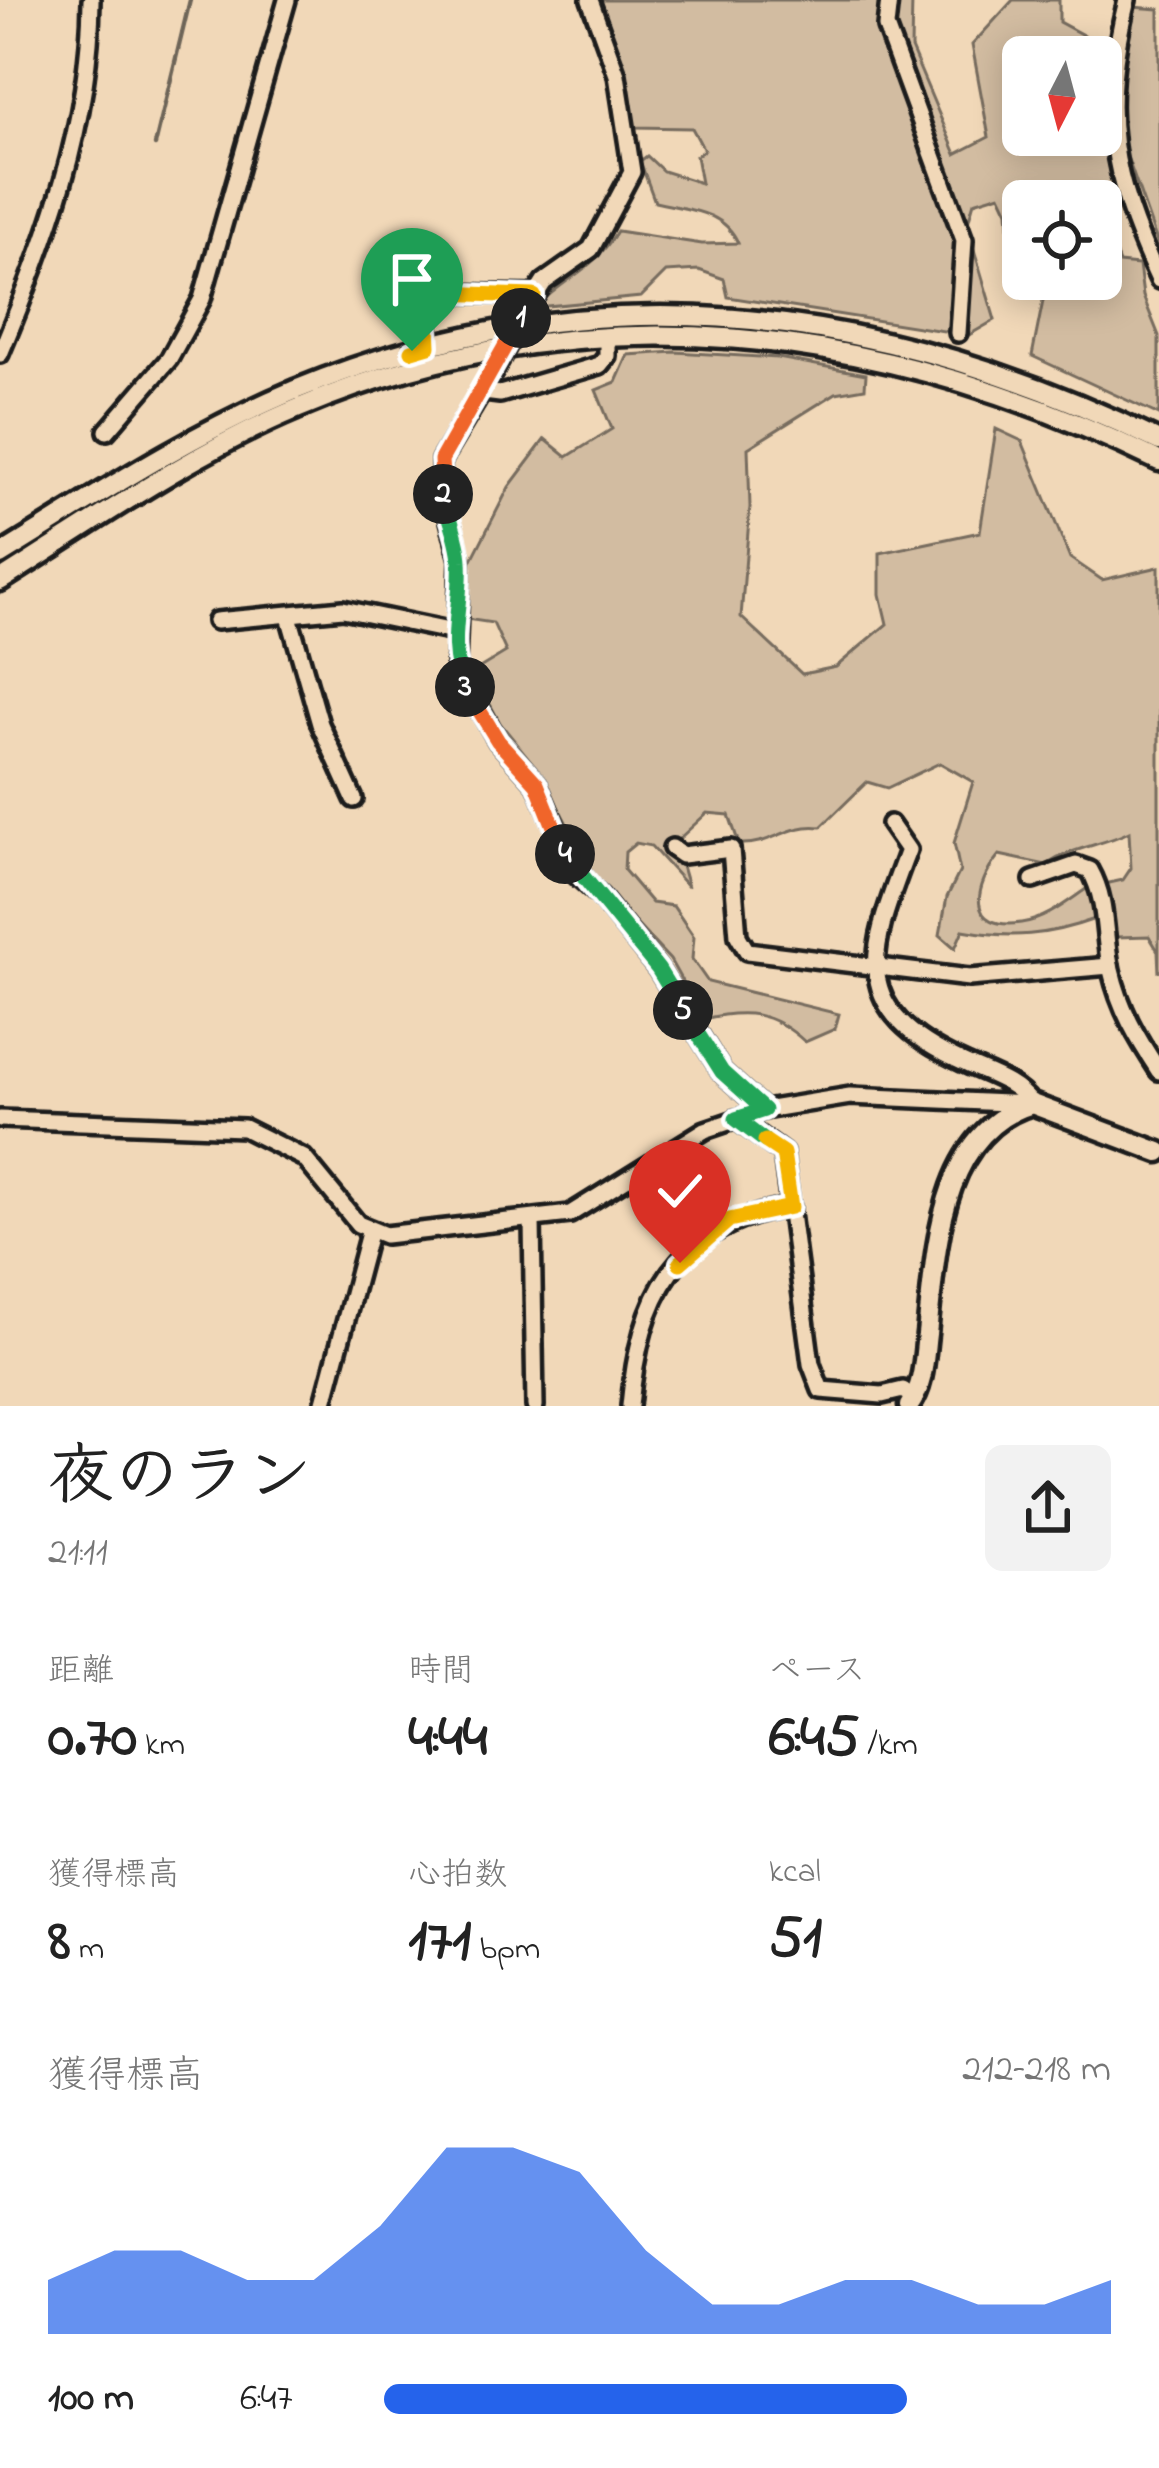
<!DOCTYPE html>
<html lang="ja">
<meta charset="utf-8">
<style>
body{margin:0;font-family:"Indie Flower","Klee One",sans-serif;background:#f2f2f2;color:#222;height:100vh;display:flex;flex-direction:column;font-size:45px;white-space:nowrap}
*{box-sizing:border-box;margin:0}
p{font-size:39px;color:#767676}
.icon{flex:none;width:66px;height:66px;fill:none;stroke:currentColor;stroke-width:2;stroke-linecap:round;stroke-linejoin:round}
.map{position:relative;height:1406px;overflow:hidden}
.panel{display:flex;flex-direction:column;background:#fff;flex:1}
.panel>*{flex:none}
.needle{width:78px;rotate:186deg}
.tools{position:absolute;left:1002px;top:36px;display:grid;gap:24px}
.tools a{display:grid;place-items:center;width:120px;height:120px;border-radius:18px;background:#fff;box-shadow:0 6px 30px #0003;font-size:60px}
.pin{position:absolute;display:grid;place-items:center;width:102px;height:102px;color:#fff;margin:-123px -51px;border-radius:50% 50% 50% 0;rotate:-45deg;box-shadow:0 0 12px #0007}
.pin .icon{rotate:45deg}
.km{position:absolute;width:60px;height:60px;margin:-30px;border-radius:50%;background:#222;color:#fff;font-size:33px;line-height:60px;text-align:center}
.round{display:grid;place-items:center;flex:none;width:126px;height:126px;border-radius:18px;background:#f2f2f2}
.head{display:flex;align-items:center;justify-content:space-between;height:204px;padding:0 48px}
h1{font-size:66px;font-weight:800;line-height:90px}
.metrics{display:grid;grid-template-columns:repeat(3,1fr);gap:18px;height:204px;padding:12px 48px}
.metrics div{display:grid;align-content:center}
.metrics b{font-size:60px;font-weight:800}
.metrics small{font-size:33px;font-weight:400}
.metrics p{font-size:33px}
.chart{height:336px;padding:24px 48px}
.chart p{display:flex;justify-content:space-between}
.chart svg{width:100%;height:216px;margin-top:12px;fill:#2563eb;opacity:.7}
ul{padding:0 48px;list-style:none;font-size:39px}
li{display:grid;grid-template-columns:192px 144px 1fr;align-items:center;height:90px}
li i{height:30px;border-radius:15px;background:#2563eb}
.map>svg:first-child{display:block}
.green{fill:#d2bca1;stroke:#776c5e;stroke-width:3;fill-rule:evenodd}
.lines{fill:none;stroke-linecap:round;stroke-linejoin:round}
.stream{stroke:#6e6559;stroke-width:4.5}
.minor-casing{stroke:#1c1c1c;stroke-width:24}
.major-casing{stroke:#1c1c1c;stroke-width:27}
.minor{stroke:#f1d8b8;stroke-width:15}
.major{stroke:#f1d8b8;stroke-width:18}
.minor-bridge-casing{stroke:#1c1c1c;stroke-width:24;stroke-linecap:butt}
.minor-bridge{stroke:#f1d8b8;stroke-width:15}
.split-1-casing{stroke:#fff;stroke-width:24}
.split-2-casing{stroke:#fff;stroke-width:24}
.split-3-casing{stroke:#fff;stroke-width:24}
.split-4-casing{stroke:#fff;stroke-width:24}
.split-5-casing{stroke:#fff;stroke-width:24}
.split-6-casing{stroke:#fff;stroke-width:24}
.split-7-casing{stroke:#fff;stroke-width:24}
.split-1{stroke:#f5b400;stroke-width:15}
.split-2{stroke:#f0652b;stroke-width:15}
.split-3{stroke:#22a559;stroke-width:15}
.split-4{stroke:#f0652b;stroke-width:15}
.split-5{stroke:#22a559;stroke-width:15}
.split-6{stroke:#22a559;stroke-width:15}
.split-7{stroke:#f5b400;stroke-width:15}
</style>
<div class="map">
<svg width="1159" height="1406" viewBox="0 0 1159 1406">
<rect width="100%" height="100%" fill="#f1d8b8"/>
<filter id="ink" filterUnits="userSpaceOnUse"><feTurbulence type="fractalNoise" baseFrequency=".00833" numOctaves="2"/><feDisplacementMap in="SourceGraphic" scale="24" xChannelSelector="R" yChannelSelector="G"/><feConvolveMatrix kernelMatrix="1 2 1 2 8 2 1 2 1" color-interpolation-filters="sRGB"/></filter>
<g filter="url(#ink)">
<g class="green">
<path d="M598,0H912L911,48L956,154L989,137L972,45L1013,0H1059V22L1103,46L1101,124L1114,201L1101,208V201H1023V251L1010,243L1008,211L1000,194L974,202L967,226L995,320L969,335L728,297L724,279L699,270L666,272L641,297L536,307C568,275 593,271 617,231L702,244L738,243C724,210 687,210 655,202L640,161L647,156L663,171L701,183L696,156L704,150L692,128L633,127L622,67ZM1023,57H1101V135H1023Z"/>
<polygon points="1132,7 1159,9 1159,247 1125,151 1117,104"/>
<polygon points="1101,215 1119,263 1139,265 1143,296 1159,336 1159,415 1032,356 1043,301 1031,279 1101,279"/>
<path d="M675,352L778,358L866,374L865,388L836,393L748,448L750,507L741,617L802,674L836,667L887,624L880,594V553L980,532L996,429L1022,441L1070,558L1102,580L1159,567V973L1158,951L1149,936L1117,937L1105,884L1123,880L1131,868L1129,832C1100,846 1073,847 1046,865L999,855C974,886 965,931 1021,923C1046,920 1068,901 1089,887L1095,919C1048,936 1011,939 963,930L955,948L940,935L947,897L960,871L954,843L973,782L940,763L887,788L867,782L821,827C788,823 771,846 739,844L729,815L707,813L667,850L682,866L688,887L651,846L636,843L625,852L624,870L652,903L673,906L694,937L692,959L708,982L839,1014L835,1029L805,1042C772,1011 745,1009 703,1019L670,960L598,883L540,772L500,723L473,672L506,652L493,623L466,619V571L509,487L545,439L567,457L612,429L596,390L616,382L628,355Z"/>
</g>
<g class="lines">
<polyline class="stream" points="155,145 190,0"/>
<g class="minor-casing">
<g id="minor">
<polyline points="889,0 886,27 964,240 958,333"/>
<path d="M1127,0C1099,112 1111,177 1159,280"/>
<polyline points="525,312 544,282 591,249 632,172 617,75 590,0"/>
<polyline points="429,346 427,308 441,293 534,295"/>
<path d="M0,354C48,239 90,126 91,0"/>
<polyline points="491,377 441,460 442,490 460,560 456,668 498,741 537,784 576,875 600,896 658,969 722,1072 764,1110"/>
<polyline points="484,392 500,394 600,365 607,356 607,337"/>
<polyline points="107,431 169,359 202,299 287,0"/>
<polyline points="289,616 320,724 354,799"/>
<polyline points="216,621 343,609 454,632"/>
<path d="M890,824L908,850C871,949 844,1008 962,1062C987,1074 1015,1081 1032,1104"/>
<polyline points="672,848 682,855 731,849 738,936 747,951 969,978 1110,966"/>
<path d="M1033,880L1076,865L1090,870C1108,902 1103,935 1111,970C1120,1009 1137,1038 1159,1071"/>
<polyline points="0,1119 244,1128 304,1158 358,1224 385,1235 570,1214 705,1130 764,1110 850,1096 1029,1104"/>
<polyline points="736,1119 783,1153 811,1364 821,1390 882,1395 903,1390 915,1399"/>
<polyline points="532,1221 535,1406"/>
<polyline points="323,1406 369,1233"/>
<path d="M630,1406C640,1296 674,1225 791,1207"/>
</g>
</g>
<g class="major-casing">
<g id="major">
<path d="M0,555C96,496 190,434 295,390C588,269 880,304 1159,441"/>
<path d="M0,581C97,520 193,452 299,408C587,287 885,326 1159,461"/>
<path d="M909,1406C924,1386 924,1358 927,1334C936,1254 938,1132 1032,1104L1159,1152"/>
</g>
</g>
<use href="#minor" class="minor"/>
<use href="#major" class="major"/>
<g class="minor-bridge-casing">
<polyline id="minor-bridge" points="491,377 525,312"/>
</g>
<use href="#minor-bridge" class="minor-bridge"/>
</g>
</g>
<g class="lines" filter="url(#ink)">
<g class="split-1-casing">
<polyline id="split-1" points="412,351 429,346 427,308 441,293 534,296 521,318"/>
</g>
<g class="split-2-casing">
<polyline id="split-2" points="443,494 441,460 521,318"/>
</g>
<g class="split-3-casing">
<path id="split-3" d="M443,494C448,515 459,539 460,561C463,605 445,645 465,687"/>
</g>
<g class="split-4-casing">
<polyline id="split-4" points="465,687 498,741 537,784 565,854"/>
</g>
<g class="split-5-casing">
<polyline id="split-5" points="565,854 658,969 683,1010"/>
</g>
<g class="split-6-casing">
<polyline id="split-6" points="683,1010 722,1072 764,1110 736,1119 765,1141"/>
</g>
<g class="split-7-casing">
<polyline id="split-7" points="680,1263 729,1220 791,1207 783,1153 765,1141"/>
</g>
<use href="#split-1" class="split-1"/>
<use href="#split-2" class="split-2"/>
<use href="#split-3" class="split-3"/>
<use href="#split-4" class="split-4"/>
<use href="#split-5" class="split-5"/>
<use href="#split-6" class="split-6"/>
<use href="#split-7" class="split-7"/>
</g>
</svg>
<div class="tools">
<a><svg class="needle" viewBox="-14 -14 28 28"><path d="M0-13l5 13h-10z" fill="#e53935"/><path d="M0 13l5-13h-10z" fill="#767676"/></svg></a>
<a><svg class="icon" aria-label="locate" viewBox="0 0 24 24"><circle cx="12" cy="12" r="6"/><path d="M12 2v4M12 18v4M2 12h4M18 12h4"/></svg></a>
</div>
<div class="pin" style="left:412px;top:351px;background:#1e9e55"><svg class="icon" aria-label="arrive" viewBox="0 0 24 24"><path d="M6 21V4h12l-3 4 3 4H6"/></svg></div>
<div class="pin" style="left:680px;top:1263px;background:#d93025"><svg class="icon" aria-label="check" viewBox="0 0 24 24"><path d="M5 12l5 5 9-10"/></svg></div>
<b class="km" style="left:521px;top:318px">1</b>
<b class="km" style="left:443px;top:494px">2</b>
<b class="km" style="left:465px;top:687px">3</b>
<b class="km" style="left:565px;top:854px">4</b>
<b class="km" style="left:683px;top:1010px">5</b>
</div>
<section class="panel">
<div class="head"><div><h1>夜のラン</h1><p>21:11</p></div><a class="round"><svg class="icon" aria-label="share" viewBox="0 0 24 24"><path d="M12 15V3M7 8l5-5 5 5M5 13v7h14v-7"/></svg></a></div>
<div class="metrics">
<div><p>距離</p><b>0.70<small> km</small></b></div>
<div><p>時間</p><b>4:44</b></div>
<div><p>ペース</p><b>6:45<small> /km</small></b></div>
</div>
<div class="metrics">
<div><p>獲得標高</p><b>8<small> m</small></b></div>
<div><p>心拍数</p><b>171<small> bpm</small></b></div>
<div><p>kcal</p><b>51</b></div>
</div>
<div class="chart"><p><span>獲得標高</span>212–218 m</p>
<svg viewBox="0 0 160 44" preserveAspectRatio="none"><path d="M0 44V33L10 27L20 27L30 33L40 33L50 22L60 6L70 6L80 11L90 27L100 38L110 38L120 33L130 33L140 38L150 38L160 33V44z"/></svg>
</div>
<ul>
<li><b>100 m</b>6:47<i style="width:72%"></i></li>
</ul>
</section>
